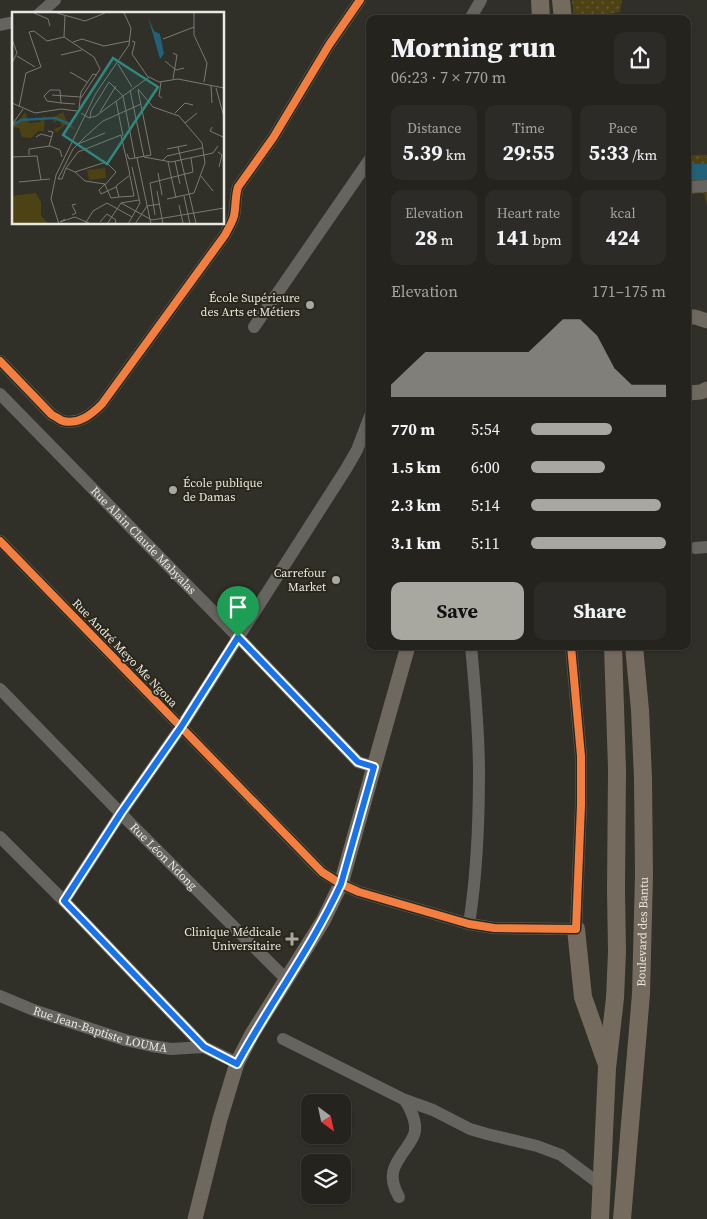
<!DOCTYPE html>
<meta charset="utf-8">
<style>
body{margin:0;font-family:"Source Serif 4",serif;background:#2c2b27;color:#f1f3f6;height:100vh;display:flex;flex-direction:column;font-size:19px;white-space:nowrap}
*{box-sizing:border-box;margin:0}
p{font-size:16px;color:#a3a4a4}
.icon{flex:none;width:28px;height:28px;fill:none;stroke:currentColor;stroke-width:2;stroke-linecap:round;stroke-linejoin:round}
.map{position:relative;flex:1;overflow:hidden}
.details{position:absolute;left:366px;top:15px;width:325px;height:635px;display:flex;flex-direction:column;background:#24231e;border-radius:10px;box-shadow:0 1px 4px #0004,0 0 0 1px #41403c}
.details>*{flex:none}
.needle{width:32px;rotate:147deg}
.fabs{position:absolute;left:301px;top:1094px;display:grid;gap:10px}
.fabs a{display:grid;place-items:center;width:50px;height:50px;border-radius:10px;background:#24231e;box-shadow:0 1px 4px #0004,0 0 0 1px #41403c;font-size:25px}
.pin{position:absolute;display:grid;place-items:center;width:42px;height:42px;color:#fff;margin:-51px -21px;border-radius:50% 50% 50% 0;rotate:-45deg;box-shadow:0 0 5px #0007}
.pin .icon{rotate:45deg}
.round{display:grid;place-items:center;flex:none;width:52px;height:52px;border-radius:10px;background:#2c2b27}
.overview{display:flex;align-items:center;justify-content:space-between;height:85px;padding:0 25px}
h1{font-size:28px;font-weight:700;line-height:38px}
.figures{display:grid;grid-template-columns:repeat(3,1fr);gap:8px;height:85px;padding:5px 25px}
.figures div{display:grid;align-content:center;border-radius:10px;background:#2c2b27;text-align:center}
.figures b{font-size:21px;font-weight:700}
.figures small{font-size:14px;font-weight:400}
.figures p{font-size:14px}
.chart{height:140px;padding:10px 25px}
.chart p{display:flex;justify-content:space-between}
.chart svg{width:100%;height:90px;margin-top:5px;fill:#a8a7a0;opacity:.7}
.action{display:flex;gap:10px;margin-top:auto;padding:10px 25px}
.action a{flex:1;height:58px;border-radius:10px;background:#a8a7a0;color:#111;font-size:20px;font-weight:700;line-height:58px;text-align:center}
.action a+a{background:#2c2b27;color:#f1f3f6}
ul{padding:0 25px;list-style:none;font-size:16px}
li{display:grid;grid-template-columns:80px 60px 1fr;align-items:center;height:38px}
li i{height:12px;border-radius:6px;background:#a8a7a0}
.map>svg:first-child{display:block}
.grass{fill:url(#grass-dots)}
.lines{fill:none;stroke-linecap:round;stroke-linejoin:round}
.river{stroke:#226177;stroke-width:16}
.minor{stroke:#65645e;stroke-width:12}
.major{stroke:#6f685e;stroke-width:15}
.highway{stroke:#756a5e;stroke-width:18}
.cycleway-casing{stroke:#2a271b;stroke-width:11}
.cycleway{stroke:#f27e40;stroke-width:8}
.route-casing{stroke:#fff;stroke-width:10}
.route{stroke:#1a73e8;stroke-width:6}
.poi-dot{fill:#a8a7a0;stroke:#2a271b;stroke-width:2}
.labels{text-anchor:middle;stroke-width:4;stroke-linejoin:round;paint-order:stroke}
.poi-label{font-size:12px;fill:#e9e7e0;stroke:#2a271b;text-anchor:end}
.street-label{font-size:12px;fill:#e9e7e0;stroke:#2a271b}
.inset-river{fill:none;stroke:#226177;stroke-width:2.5}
.inset-road{fill:none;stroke:#7a7972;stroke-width:1}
.view{fill:#30877f;fill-opacity:0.15;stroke:#30877f;stroke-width:2.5}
.inset-edge{fill:none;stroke:#e9e7e0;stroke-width:2.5}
</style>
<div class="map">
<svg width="707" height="1219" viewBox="0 0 707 1219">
<defs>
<pattern id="grass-dots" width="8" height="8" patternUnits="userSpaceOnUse" patternTransform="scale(1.25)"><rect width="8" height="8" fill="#4d4214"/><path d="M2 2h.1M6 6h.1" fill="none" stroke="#675d36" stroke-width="1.8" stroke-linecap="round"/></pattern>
</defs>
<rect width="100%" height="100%" fill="#302f28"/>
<g class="grass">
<polygon points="572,0 622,0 620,12 580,19 574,19"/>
<polygon points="688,155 707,155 707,207 704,193 688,194"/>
</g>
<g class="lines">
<polyline class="river" points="688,172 707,172"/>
<g class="minor">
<polyline points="39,14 55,0"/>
<polyline points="470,19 481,0"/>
<polyline points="0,25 14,22"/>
<polyline points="688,187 707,186"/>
<polyline points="254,327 370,159"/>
<path d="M0,361L52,415C55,416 60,420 63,421C79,425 92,414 102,404L225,235C228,229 232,223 234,216C236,206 235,197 238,187L273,138L329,45L360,0"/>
<path id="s1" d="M0,394L238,637L358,762L374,767"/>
<polyline points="0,541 322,872 341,884 359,892 469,924 494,928 576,929 581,805 581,756 571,646"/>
<polyline points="695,548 707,547"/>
<path id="s2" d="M0,689L135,828L287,980"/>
<polyline points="0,837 64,901 204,1047 237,1063"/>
<polyline points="64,901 121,813 181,727 346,469 357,450 370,416"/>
<path d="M469,924C477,874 479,822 479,772C479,730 475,688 471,646"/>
<path id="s3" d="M0,996L36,1011L125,1040L152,1046L171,1049L204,1047"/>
<polyline points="283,1039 405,1100 433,1110 470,1129 487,1134 537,1146 561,1155 601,1185"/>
<path d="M399,1197C387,1176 393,1166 407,1147C410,1142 415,1136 415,1130C416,1121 410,1108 405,1100"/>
</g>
<g class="major">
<polyline points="688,317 695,317 707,321"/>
<polyline points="688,393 701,392 707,389"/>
<polyline points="195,1219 220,1119 237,1063 252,1034 323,921 341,884 408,646"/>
</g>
<g class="highway">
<polyline points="540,0 541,19"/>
<polyline points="561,0 563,19"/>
<polyline points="576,929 583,997 606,1062"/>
<polyline points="600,1219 607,1068 615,998 617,952 616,890 617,769 613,646"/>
<path id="s4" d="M622,1219L641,994L644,874L643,778L640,710L634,646"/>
</g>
<g class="cycleway-casing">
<g id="cycleway">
<path d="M0,361L52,415C55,416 60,420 63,421C79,425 92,414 102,404L225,235C228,229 232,223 234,216C236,206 235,197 238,187L273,138L329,45L360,0"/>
<polyline points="0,541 322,872 341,884 359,892 469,924 494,928 576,929 581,805 581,756 571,646"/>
</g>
</g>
<use href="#cycleway" class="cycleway"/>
</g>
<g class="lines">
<g class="route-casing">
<path id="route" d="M238,637L358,762L374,767L341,884C312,947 270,1003 237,1064L204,1047L64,901L121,813L181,727Z"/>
</g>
<use href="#route" class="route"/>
</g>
<g class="poi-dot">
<circle cx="310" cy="305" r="5"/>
<circle cx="173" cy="490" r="5"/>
<circle cx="336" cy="580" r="5"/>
<path d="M289.5 931.5h5v5h5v5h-5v5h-5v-5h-5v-5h5z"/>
</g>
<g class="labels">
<g class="poi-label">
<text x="300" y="302">École Supérieure<tspan x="300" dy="14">des Arts et Métiers</tspan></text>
<text x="183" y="487" text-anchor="start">École publique<tspan x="183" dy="14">de Damas</tspan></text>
<text x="326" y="577">Carrefour<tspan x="326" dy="14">Market</tspan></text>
<text x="281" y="936">Clinique Médicale<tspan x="281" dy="14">Universitaire</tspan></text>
</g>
<g class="street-label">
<text dy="4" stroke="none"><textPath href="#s1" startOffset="205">Rue Alain Claude Mabyalas</textPath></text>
<text transform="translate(125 653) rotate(46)" y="4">Rue André Meyo Me Ngoua</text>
<text dy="4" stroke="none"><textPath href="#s2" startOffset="234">Rue Léon Ndong</textPath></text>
<text dy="4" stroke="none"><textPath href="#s4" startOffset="288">Boulevard des Bantu</textPath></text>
<text dy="4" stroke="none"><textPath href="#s3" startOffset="106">Rue Jean-Baptiste LOUMA</textPath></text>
</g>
</g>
<g transform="translate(12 12)">
<rect width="212" height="212" fill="#302f28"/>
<path d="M51,100L54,108L64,118L53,113L44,121L42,117L50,114L47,108L41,111L42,105Z" fill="#4d4214"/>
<path d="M13,100L17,111L28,110L33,103L32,119H26L19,126L10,125L7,116L0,115V108L6,110Z" fill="#4d4214"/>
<path d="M24,181L29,190V203L36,212H0V184Z" fill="#4d4214"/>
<path d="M93,156L94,166L77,168L75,158Z" fill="#4d4214"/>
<path d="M136,5L142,19L148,22L152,42L148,47Z" fill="#226177"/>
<path class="inset-river" d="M0,114L9,108L43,106L57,112"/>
<path class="inset-road" d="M22,1L36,7L38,14M45,1L73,9L93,1M182,1V23L195,51L192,70M53,4L52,25L82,45L88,57L69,86M0,27L5,41L0,51M151,27L182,15M120,29L123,30L120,42L136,65M61,30L70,27L92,34L117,29M161,41L165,43L161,67M49,43L70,38M5,44L23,55M153,49L164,58L172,56M106,52L120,75M58,60L75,70M149,70L147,84L150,86M199,73L200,91M204,76L212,105M126,77L141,95L167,104L190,131L193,151L182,181L155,187M118,78L132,145L159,150L201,141L206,134M40,83L68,85M104,89L111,124M0,91L23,101L49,97L65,99M49,91L48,78H38L32,84L35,89L49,91L63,92M7,95L14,61L29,55L17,20L22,19L35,29L52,25M67,96L69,80L81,62L85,63M88,100L104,74M69,101L77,106L84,104L137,65L147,70L166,67L212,76M163,101L173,91L181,93M78,106L79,99L97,70L111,84L123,146M173,111L185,101M0,113L11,97M200,115L198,119L211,125M36,119L41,120L37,134M24,125L29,122L40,125M66,132L93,121M166,135L184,211M155,137L175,133M206,140L210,143L207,155M115,142L117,147L139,143L126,78M17,143V137L38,134L48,138L50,145M0,145L25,144L29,168M125,146L139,212M151,148L155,144L190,136M163,149L168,172M156,150L164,186M63,160L73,169L93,172M146,161L150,183M189,164L201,179M46,167H50L54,156L63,160L94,150L104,160L93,173L99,186L107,185L104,174L118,163L109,123L66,140L54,156M46,167L61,137L74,124L91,109L129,92M7,170L38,167M93,172L87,178L89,182L104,175M145,179L151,212M172,184L178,212M107,185L122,184L118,164M109,191L140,208L212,196M167,193L171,211M60,203L64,201L60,193L64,192M143,203L138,171L181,160L179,146M53,207L48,210L63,205L79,212M88,210L95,202L104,208L103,212M47,212L39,187L44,163L84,81L117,33L119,16L112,1M73,212L81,199L95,191L120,205M95,212L109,191L127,188M116,212L128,191L120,155M123,212L135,194L148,192"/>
<path class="view" d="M101,46L146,75L95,152L51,123Z"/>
<rect width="212" height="212" class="inset-edge"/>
</g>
</svg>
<div class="fabs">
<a><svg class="needle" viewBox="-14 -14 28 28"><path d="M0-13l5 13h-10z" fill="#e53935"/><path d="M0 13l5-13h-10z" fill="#a3a4a4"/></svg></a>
<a><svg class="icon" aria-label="layers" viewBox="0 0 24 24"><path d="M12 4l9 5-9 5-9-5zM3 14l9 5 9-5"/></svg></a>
</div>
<div class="pin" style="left:238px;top:637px;background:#1e9e55"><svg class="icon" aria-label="arrive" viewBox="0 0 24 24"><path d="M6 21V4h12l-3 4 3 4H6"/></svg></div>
<section class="details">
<div class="overview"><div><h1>Morning run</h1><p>06:23 · 7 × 770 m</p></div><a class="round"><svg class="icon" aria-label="share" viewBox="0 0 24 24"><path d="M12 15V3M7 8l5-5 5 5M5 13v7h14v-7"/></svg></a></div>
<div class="figures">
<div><p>Distance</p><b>5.39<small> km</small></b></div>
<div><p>Time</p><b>29:55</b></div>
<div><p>Pace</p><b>5:33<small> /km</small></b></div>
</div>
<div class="figures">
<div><p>Elevation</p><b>28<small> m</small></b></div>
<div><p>Heart rate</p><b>141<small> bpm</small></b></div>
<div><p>kcal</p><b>424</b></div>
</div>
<div class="chart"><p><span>Elevation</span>171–175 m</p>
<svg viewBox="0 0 160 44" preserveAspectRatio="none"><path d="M0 44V38L10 30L20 22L30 22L40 22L50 22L60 22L70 22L80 22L90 14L100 6L110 6L120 14L130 30L140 38L150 38L160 38V44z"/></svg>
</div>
<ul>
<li><b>770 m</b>5:54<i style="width:60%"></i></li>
<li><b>1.5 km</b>6:00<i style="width:55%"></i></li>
<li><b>2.3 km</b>5:14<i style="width:96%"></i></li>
<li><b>3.1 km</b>5:11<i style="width:100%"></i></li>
</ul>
<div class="action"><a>Save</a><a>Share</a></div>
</section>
</div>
